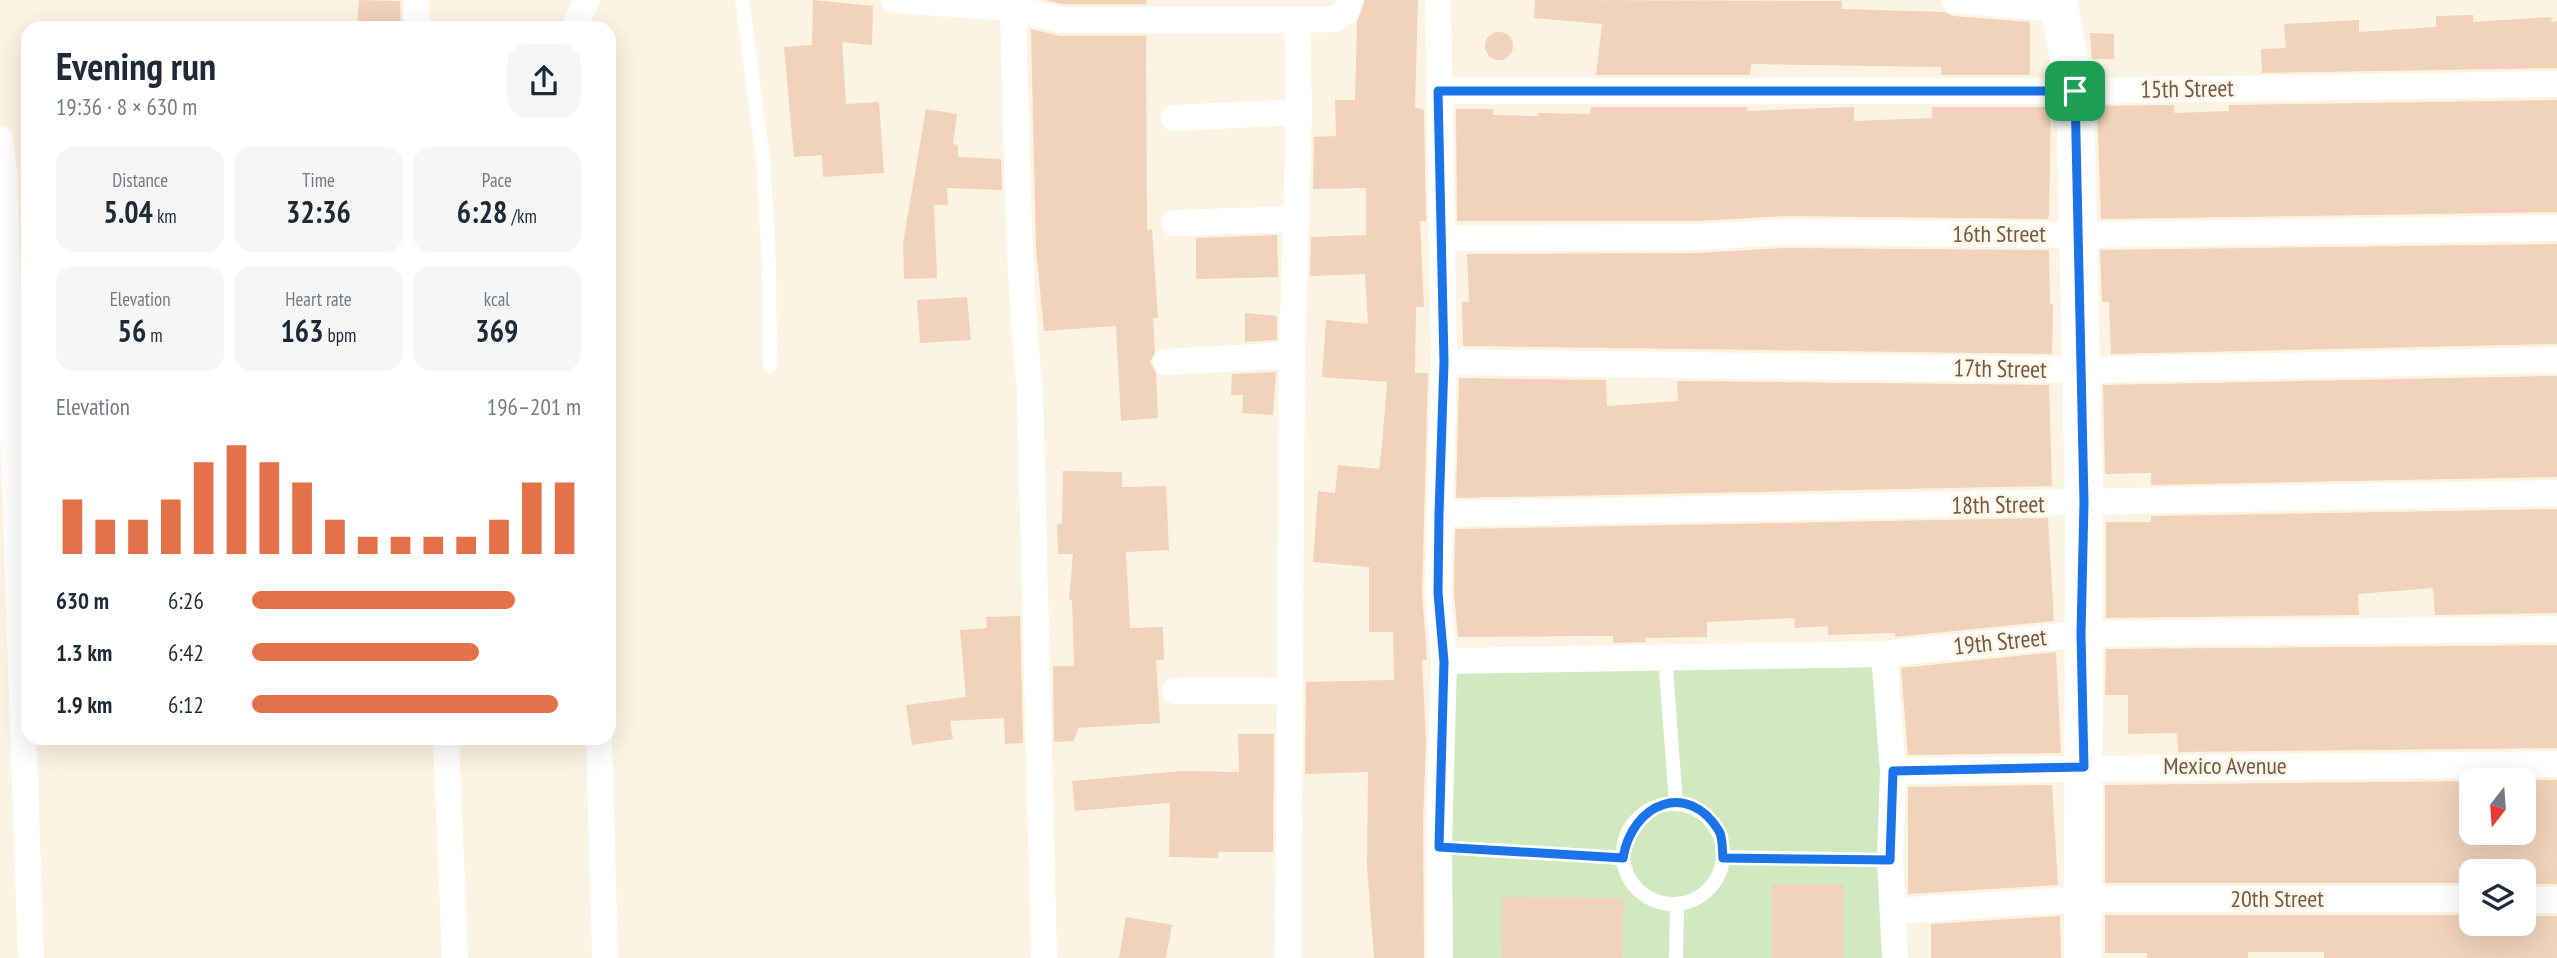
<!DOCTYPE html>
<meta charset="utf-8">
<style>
body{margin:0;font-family:"PT Sans Narrow",sans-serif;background:#f6f6f7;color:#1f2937;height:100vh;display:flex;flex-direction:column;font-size:26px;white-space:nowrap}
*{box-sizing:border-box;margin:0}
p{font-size:23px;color:#747a83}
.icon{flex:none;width:38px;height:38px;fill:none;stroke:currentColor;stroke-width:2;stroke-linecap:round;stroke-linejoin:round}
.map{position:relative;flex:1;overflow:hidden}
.panel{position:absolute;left:21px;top:21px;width:595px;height:724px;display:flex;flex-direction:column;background:#fff;border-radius:21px;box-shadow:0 7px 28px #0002}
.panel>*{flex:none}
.needle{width:46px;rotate:197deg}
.tools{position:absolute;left:2459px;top:768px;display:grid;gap:14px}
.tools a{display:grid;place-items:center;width:77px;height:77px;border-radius:14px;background:#fff;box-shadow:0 7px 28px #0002;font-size:35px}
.pin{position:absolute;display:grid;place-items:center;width:60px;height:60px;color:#fff;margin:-30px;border-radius:14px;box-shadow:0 4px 10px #0006}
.round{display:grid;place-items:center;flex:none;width:74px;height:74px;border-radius:21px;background:#f6f6f7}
.overview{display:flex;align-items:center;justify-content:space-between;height:119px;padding:0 35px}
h1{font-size:38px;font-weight:700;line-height:52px}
.figures{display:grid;grid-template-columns:repeat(3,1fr);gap:10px;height:119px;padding:7px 35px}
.figures div{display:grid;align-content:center;border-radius:18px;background:#f6f6f7;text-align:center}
.figures b{font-size:30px;font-weight:700}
.figures small{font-size:19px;font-weight:400}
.figures p{font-size:19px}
.chart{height:196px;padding:14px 35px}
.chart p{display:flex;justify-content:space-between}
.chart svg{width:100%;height:126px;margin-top:7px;stroke:#e57149;stroke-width:6}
ul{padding:0 35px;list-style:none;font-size:23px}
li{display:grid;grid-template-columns:112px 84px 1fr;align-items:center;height:52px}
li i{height:18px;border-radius:9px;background:#e57149}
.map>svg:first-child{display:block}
.green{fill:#d0e9c1}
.building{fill:#f1d2ba}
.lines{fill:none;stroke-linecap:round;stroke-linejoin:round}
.lane{stroke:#fff;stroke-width:14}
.street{stroke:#fff;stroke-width:26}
.secondary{stroke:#fff;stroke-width:38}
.route-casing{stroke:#fff;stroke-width:14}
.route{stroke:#1a73e8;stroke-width:9}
.labels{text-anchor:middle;stroke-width:6;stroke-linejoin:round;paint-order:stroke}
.street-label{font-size:24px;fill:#735a49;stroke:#fff7e8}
</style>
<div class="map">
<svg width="2557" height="958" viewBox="0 0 2557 958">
<rect width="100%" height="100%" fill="#fcf3e2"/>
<polygon class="green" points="1884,654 1894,958 1443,958 1444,662"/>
<g class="building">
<polygon points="359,0 400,1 401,28 357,28"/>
<polygon points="813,0 873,6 872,45 842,42 846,104 879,102 884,173 823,177 822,155 794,157 784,47 812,45"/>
<polygon points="1045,0 1146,0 1146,4 1062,4"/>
<polygon points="1365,0 1418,0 1415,107 1424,110 1426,221 1420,221 1424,307 1416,307 1415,373 1428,373 1422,593 1427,660 1422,660 1426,742 1423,820 1424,958 1374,958 1367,867 1368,772 1305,774 1306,682 1394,680 1393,632 1369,632 1369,567 1313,562 1318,491 1335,493 1338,465 1379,469 1382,445 1387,382 1322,377 1326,320 1368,324 1365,274 1310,276 1311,237 1366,235 1366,188 1313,189 1314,137 1336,136 1335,100 1355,100 1357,22"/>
<polygon points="1535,0 1842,1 1842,9 1944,12 1953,16 2030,22 2030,75 1941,75 1941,67 1751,64 1750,75 1596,75 1602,24 1534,18"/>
<polygon points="2473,15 2473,22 2551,17 2552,22 2557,21 2557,68 2262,73 2261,49 2286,48 2284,24 2359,20 2359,32 2436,27 2436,16"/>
<polygon points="1031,29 1060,36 1146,36 1147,230 1152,229 1158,318 1153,318 1155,352 1150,362 1156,373 1158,418 1121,421 1116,326 1044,331 1036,248"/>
<circle cx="1499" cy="46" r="14"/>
<polygon points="2090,33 2114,34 2114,59 2092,59"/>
<polygon points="2557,100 2557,212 2101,219 2097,106 2174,105 2174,113 2229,111 2229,105"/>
<polygon points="1591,107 1747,107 1747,111 1854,107 1854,121 1932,118 1932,107 2051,107 2049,215 2048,219 1785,216 1697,221 1457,221 1456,109 1493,109 1493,115 1538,116 1538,113 1590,114"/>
<polygon points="926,109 957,114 953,144 958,145 958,157 1001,159 1002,190 947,188 948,205 934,205 937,278 904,279 903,243"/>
<polygon points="1277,235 1278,277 1196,279 1196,238"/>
<polygon points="2557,244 2557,344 2111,354 2109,302 2102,302 2100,250"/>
<polygon points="1785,248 2049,250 2050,304 2053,304 2052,354 1463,346 1462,302 1469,302 1467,254 1697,253"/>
<polygon points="967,297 971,340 920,343 917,300"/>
<polygon points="1245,313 1277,316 1277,340 1245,342"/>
<polygon points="1276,372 1273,415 1242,413 1243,395 1231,395 1232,374"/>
<polygon points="2557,376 2557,477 2151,485 2151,473 2105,474 2103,385"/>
<polygon points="1459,378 1606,380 1607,406 1678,401 1677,381 2049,385 2052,486 1456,498"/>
<polygon points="1063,471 1122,472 1122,487 1166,486 1169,550 1126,552 1130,628 1163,627 1164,660 1156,660 1160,723 1078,728 1074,741 1054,742 1053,666 1074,666 1072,600 1069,600 1073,554 1058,554 1057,524 1062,524"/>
<polygon points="2557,509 2557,613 2435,615 2433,588 2358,594 2359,615 2106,618 2106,522 2151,522 2151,516"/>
<polygon points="2048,518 2054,621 1895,637 1895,633 1828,635 1828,626 1795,628 1794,618 1707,622 1707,637 1645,638 1646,642 1613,643 1613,636 1458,637 1454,593 1455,529"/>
<polygon points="1020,616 1023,743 1005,744 1004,718 950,721 953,739 912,745 906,705 966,697 960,630 987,628 986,617"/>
<polygon points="2557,645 2557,748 2178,752 2177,733 2128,734 2128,695 2105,695 2106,649"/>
<polygon points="2056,652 2061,753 1908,755 1901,668"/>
<polygon points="1238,734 1274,734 1273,852 1218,852 1218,858 1169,857 1170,803 1075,811 1072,781 1181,771 1239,772"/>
<polygon points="2486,780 2557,780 2557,884 2524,884 2524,872 2471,872 2471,883 2105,883 2105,785 2471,781 2471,833 2524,833 2524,780"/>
<polygon points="2052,785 2058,885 1908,894 1908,787"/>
<rect x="1772" y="884" width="72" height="74"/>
<polygon points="1502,897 1623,898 1622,958 1501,958"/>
<polygon points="2105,915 2471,915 2471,924 2524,924 2524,916 2557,916 2557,958 2324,958 2324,952 2248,952 2248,958 2147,958 2147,953 2105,953"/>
<polygon points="2060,916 2061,958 1931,958 1931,924"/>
<polygon points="1126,917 1172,925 1166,958 1119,958"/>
</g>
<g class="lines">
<g class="lane">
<polyline points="742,0 763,159 769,265 770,366"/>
<polyline points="1665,656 1676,803"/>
<circle cx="1673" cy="854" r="50"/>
<polyline points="1439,847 1623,858"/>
<polyline points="1723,857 1890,860"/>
<polyline points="1676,958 1677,905"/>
</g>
<g class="street">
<polyline points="416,0 417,28"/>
<polyline points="894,0 1013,8"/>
<polyline points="1438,0 1444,362 1438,593 1444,661 1439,847 1440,958"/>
<polyline points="1954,0 2060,9"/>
<polyline points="578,28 577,21 587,0"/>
<polyline points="1439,91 2075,91 2557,84"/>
<polyline points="1174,118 1299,112"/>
<polyline points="0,139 4,175 31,958"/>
<polyline points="1174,223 1295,219"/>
<polyline points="1441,238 1697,237 1785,232 2077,235 2557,228"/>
<polyline points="1166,362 1292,355"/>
<polyline points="1444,362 2081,370 2557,360"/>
<polyline points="1439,514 2557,493"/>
<polyline points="1884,654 1893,771 1890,860 1895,958"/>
<polyline points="1444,661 1884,654 2081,634 2557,629"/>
<polyline points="1175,691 1290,691"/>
<polyline points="446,738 455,958"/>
<polyline points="599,738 605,958"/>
<polyline points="1893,771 2557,764"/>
<polyline points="2524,900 2557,900"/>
<polyline points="1893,911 2082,899 2471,899"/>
<path d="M1044,958L1030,393C1017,265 1017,137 1013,8L1060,20H1297L1335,19L1346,12L1350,0"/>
<polyline points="1288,958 1292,355 1299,112 1297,20"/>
</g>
<polyline class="secondary" points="2058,0 2075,91 2084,503 2083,958"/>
</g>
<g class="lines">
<g class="route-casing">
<path id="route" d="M1438,91H2075L2084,503L2081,634L2084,767L1893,771L1890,860L1723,858C1722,849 1723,837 1719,831C1688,780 1632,803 1623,858L1439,847L1444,662L1438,593L1439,514L1444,362Z"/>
</g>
<use href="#route" class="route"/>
</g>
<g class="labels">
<g class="street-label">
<text transform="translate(2187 89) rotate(-1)" y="8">15th Street</text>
<text x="1999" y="242">16th Street</text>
<text transform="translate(2000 369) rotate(1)" y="8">17th Street</text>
<text transform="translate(1998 505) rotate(-1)" y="8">18th Street</text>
<text transform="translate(2000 642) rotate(-6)" y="8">19th Street</text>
<text x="2225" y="774">Mexico Avenue</text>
<text x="2277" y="907">20th Street</text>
</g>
</g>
</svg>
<div class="tools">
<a><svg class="needle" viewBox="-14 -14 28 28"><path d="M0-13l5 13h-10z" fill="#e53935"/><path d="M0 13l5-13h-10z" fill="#747a83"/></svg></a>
<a><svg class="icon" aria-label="layers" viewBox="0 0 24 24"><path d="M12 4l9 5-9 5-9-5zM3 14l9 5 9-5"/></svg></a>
</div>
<div class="pin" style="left:2075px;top:91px;background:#1e9e55"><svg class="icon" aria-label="arrive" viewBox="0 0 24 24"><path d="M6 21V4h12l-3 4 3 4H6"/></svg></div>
<section class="panel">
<div class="overview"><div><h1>Evening run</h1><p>19:36 · 8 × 630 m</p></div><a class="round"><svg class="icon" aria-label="share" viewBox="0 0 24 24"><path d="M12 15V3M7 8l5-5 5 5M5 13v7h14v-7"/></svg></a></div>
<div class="figures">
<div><p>Distance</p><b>5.04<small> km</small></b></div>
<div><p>Time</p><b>32:36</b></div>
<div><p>Pace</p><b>6:28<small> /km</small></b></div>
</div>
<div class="figures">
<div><p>Elevation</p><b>56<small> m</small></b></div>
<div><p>Heart rate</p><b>163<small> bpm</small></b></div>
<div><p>kcal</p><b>369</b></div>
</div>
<div class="chart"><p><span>Elevation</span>196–201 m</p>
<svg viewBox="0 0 160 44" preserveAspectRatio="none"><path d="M5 44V25M15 44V32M25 44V32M35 44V25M45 44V12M55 44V6M65 44V12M75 44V19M85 44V32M95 44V38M105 44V38M115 44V38M125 44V38M135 44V32M145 44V19M155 44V19"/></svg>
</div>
<ul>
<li><b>630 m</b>6:26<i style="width:80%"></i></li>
<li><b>1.3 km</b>6:42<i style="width:69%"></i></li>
<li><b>1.9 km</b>6:12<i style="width:93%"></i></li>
</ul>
</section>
</div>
